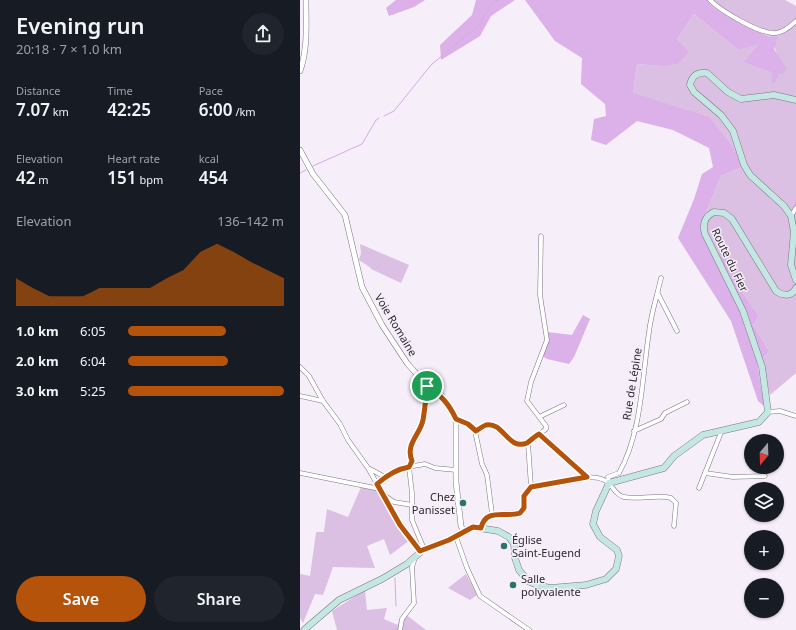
<!DOCTYPE html>
<meta charset="utf-8">
<style>
body{margin:0;font-family:"Noto Sans",sans-serif;background:#20242c;color:#f1f3f6;height:100vh;display:flex;flex-direction:column;font-size:15px;white-space:nowrap}
*{box-sizing:border-box;margin:0}
p{font-size:13px;color:#9ea1a6}
.icon{flex:none;width:22px;height:22px;fill:none;stroke:currentColor;stroke-width:2;stroke-linecap:round;stroke-linejoin:round}
.map{position:relative;flex:1;overflow:hidden}
.panel{display:flex;flex-direction:column;background:#171b24;width:300px}
.panel>*{flex:none}
.needle{width:26px;rotate:199deg}
.buttons{position:absolute;left:444px;top:434px;display:grid;gap:8px}
.buttons a{display:grid;place-items:center;width:40px;height:40px;border-radius:50%;background:#171b24;box-shadow:0 1px 3px #0004;font-size:20px}
.pin{position:absolute;display:grid;place-items:center;width:34px;height:34px;color:#fff;margin:-17px;border:2px solid #fff;border-radius:50%;box-shadow:0 1px 4px #0007}
.round{display:grid;place-items:center;flex:none;width:42px;height:42px;border-radius:21px;background:#20242c}
.head{display:flex;align-items:center;justify-content:space-between;height:68px;padding:0 16px}
h1{font-size:22px;font-weight:600;line-height:30px}
.stats{display:grid;grid-template-columns:repeat(3,1fr);gap:6px;height:68px;padding:4px 16px}
.stats div{display:grid;align-content:center}
.stats b{font-size:17px;font-weight:600}
.stats small{font-size:11px;font-weight:400}
.stats p{font-size:11px}
.chart{height:112px;padding:8px 16px}
.chart p{display:flex;justify-content:space-between}
.chart svg{width:100%;height:72px;margin-top:4px;fill:#b45309;opacity:.7}
.cta{display:flex;gap:8px;margin-top:auto;padding:8px 16px}
.cta a{flex:1;height:46px;border-radius:24px;background:#b45309;color:#fff;font-size:16px;font-weight:600;line-height:46px;text-align:center}
.cta a+a{background:#20242c;color:#f1f3f6}
ul{padding:0 16px;list-style:none;font-size:13px}
li{display:grid;grid-template-columns:64px 48px 1fr;align-items:center;height:30px}
li i{height:10px;border-radius:5px;background:#b45309}
main{display:flex;flex:1;min-height:0}
.map>svg:first-child{display:block}
.green{fill:#dcc0e3}
.forest{fill:#dcb0e8}
.lines{fill:none;stroke-linecap:round;stroke-linejoin:round}
.stream{stroke:#d6aae2;stroke-width:1}
.minor-casing{stroke:#7c757e;stroke-width:5}
.tertiary-casing{stroke:#7c757e;stroke-width:6}
.secondary-casing{stroke:#7c757e;stroke-width:7}
.minor{stroke:#fff;stroke-width:4}
.tertiary{stroke:#fff;stroke-width:5}
.secondary{stroke:#c4e7e3;stroke-width:6}
.route-casing{stroke:#fff;stroke-width:8}
.route{stroke:#b45309;stroke-width:5}
.poi-dot{fill:#2b736a;stroke:#f6eef9;stroke-width:1.5}
.labels{text-anchor:middle;stroke-width:3;stroke-linejoin:round;paint-order:stroke}
.street-label{font-size:11px;fill:#2e2b2f;stroke:#f6eef9}
.poi-label{font-size:11px;fill:#2e2b2f;stroke:#f6eef9;text-anchor:start}
</style>
<main>
<section class="panel">
<div class="head"><div><h1>Evening run</h1><p>20:18 · 7 × 1.0 km</p></div><a class="round"><svg class="icon" aria-label="share" viewBox="0 0 24 24"><path d="M12 15V3M7 8l5-5 5 5M5 13v7h14v-7"/></svg></a></div>
<div class="stats">
<div><p>Distance</p><b>7.07<small> km</small></b></div>
<div><p>Time</p><b>42:25</b></div>
<div><p>Pace</p><b>6:00<small> /km</small></b></div>
</div>
<div class="stats">
<div><p>Elevation</p><b>42<small> m</small></b></div>
<div><p>Heart rate</p><b>151<small> bpm</small></b></div>
<div><p>kcal</p><b>454</b></div>
</div>
<div class="chart"><p><span>Elevation</span>136–142 m</p>
<svg viewBox="0 0 160 44" preserveAspectRatio="none"><path d="M0 44V27L10 33L20 38L30 38L40 38L50 33L60 33L70 33L80 33L90 27L100 22L110 11L120 6L130 11L140 17L150 22L160 27V44z"/></svg>
</div>
<ul>
<li><b>1.0 km</b>6:05<i style="width:63%"></i></li>
<li><b>2.0 km</b>6:04<i style="width:64%"></i></li>
<li><b>3.0 km</b>5:25<i style="width:100%"></i></li>
</ul>
<div class="cta"><a>Save</a><a>Share</a></div>
</section>
<div class="map">
<svg width="496" height="630" viewBox="0 0 496 630">
<rect width="100%" height="100%" fill="#f6eef9"/>
<g class="green">
<polygon points="407,0 485,0 496,6 496,373 470,395 461,358 470,352 453,325 459,316 443,293 411,251 400,227 421,176 442,167 333,93 337,64 362,66 388,52 377,39 394,14 438,50 459,43 471,72 474,85 478,57 471,37 412,6"/>
<polygon points="60,244 109,265 101,283 71,269 71,268 59,260 61,253"/>
<polygon points="62,485 79,491 110,540 90,555 84,539 67,546 75,568 33,567 23,595 15,594 3,623 0,618 0,574 10,576 16,532 24,532 27,509 48,517"/>
<polygon points="166,574 177,595 170,600 148,588"/>
<polygon points="65,590 67,610 87,608 84,619 100,626 105,614 126,630 37,630 32,611"/>
</g>
<g class="forest">
<polygon points="96,0 125,0 114,7 89,16 86,8"/>
<polygon points="176,0 215,0 191,16 180,36 141,60 140,45 172,15"/>
<polygon points="225,0 407,0 412,6 463,34 471,37 478,37 474,49 487,69 483,74 479,74 473,86 471,72 444,62 459,44 438,50 394,14 377,39 389,52 377,64 362,66 337,64 333,93 409,117 432,146 442,167 421,176 400,227 411,251 423,252 443,293 459,316 453,325 470,352 457,361 464,406 458,401 431,321 378,238 394,199 402,174 413,167 409,148 373,130 337,121 306,145 291,140 294,119 306,116 305,104 281,84 282,58 255,41"/>
<polygon points="283,315 290,319 274,357 269,364 247,359 241,355 247,340 247,332 272,335"/>
</g>
<g class="lines">
<g class="stream">
<polyline points="84,116 94,111 131,65 179,25 191,5 197,0"/>
<polyline points="13,166 62,144 76,120 79,118"/>
<polyline points="0,173 6,170"/>
<polyline points="95,578 96,606"/>
<polyline points="98,630 99,623"/>
</g>
<g class="minor-casing">
<g id="minor">
<path d="M410,0C421,11 461,35 476,33C484,32 490,27 496,21"/>
<polyline points="491,216 496,208"/>
<polyline points="358,294 377,331"/>
<polyline points="0,367 9,376 23,401 40,424 48,440 68,468 100,525 120,551"/>
<polyline points="0,396 23,401"/>
<polyline points="468,412 480,411 496,416"/>
<polyline points="239,417 264,405"/>
<polyline points="156,419 168,424 175,431 182,464 187,475 192,514"/>
<path d="M175,431C179,429 183,426 187,425C202,422 203,447 228,443"/>
<polyline points="334,431 361,419 365,413 387,402"/>
<polyline points="239,434 287,477"/>
<polyline points="70,469 85,477"/>
<polyline points="0,473 80,489"/>
<polyline points="405,473 433,477 465,476"/>
<path d="M309,483L308,477L319,473C342,432 342,378 349,332C351,314 357,296 361,278"/>
<polyline points="77,484 85,477 102,468 125,464 135,468 156,470"/>
<polyline points="231,487 228,443 246,429 246,426 227,401 231,382 247,340 240,295 241,236"/>
<polyline points="399,488 422,430"/>
<polyline points="83,494 94,502 112,505"/>
<path d="M192,514L220,513L224,508V496L231,487C248,484 288,472 304,480C313,484 314,495 324,497C339,500 358,494 371,498L376,503L374,526"/>
<polyline points="181,528 183,521 192,514"/>
<polyline points="156,537 167,568 180,596 229,630"/>
<path d="M124,549L112,520V493L109,467L112,461C105,444 120,435 123,420C125,409 126,397 127,386"/>
<polyline points="100,630 102,619 114,603 112,567 115,558"/>
</g>
</g>
<g class="tertiary-casing">
<g id="tertiary">
<path d="M0,71C8,49 6,24 6,0"/>
<polyline points="0,150 13,174 45,215 62,287 82,325 107,363 127,386 141,395 149,406 156,419 156,482 161,526 164,532"/>
</g>
</g>
<g class="secondary-casing">
<g id="secondary">
<path d="M496,100L474,95L441,99L428,92L407,73C398,72 392,75 390,85L394,92L421,115L433,131L444,165L450,175L484,206L491,216L494,232L491,265L496,280"/>
<path d="M4,630L39,600L82,579L107,564L124,549L149,540L173,527L198,531L209,537L214,544L215,558L219,570L228,581L237,585L250,588L286,585L306,579L316,569L319,556L317,550L300,537L293,524L296,511L309,483L364,468L374,456L403,435L459,422L468,412L462,367L443,311L405,234C402,224 405,216 414,212L424,213L432,219L476,291C483,296 492,297 496,288"/>
</g>
</g>
<use href="#minor" class="minor"/>
<use href="#tertiary" class="tertiary"/>
<use href="#secondary" class="secondary"/>
</g>
<g class="lines">
<g class="route-casing">
<path id="route" d="M127,386C141,395 149,404 156,419L168,424L176,431C179,429 183,426 186,425C203,421 208,451 227,443C230,441 235,436 239,434L287,477L231,487L224,496V508L220,513C206,518 186,507 181,528L173,527L149,540L120,551L100,525L77,484C86,476 97,469 109,467L112,461C105,444 120,435 123,420C125,409 126,397 127,386Z"/>
</g>
<use href="#route" class="route"/>
</g>
<g class="poi-dot">
<circle cx="163" cy="503" r="4"/>
<circle cx="204" cy="546" r="4"/>
<circle cx="213" cy="585" r="4"/>
</g>
<g class="labels">
<g class="street-label">
<text transform="translate(430 260) rotate(64)" y="4">Route du Fier</text>
<text transform="translate(96 325) rotate(59)" y="4">Voie Romaine</text>
<text transform="translate(332 384) rotate(-81)" y="4">Rue de Lépine</text>
</g>
<g class="poi-label">
<text x="155" y="501" text-anchor="end">Chez<tspan x="155" dy="13">Panisset</tspan></text>
<text x="212" y="544">Église<tspan x="212" dy="13">Saint-Eugend</tspan></text>
<text x="221" y="583">Salle<tspan x="221" dy="13">polyvalente</tspan></text>
</g>
</g>
</svg>
<div class="buttons">
<a><svg class="needle" viewBox="-14 -14 28 28"><path d="M0-13l5 13h-10z" fill="#e53935"/><path d="M0 13l5-13h-10z" fill="#9ea1a6"/></svg></a>
<a><svg class="icon" aria-label="layers" viewBox="0 0 24 24"><path d="M12 4l9 5-9 5-9-5zM3 14l9 5 9-5"/></svg></a>
<a>+</a>
<a>−</a>
</div>
<div class="pin" style="left:127px;top:386px;background:#1e9e55"><svg class="icon" aria-label="arrive" viewBox="0 0 24 24"><path d="M6 21V4h12l-3 4 3 4H6"/></svg></div>
</div>
</main>
